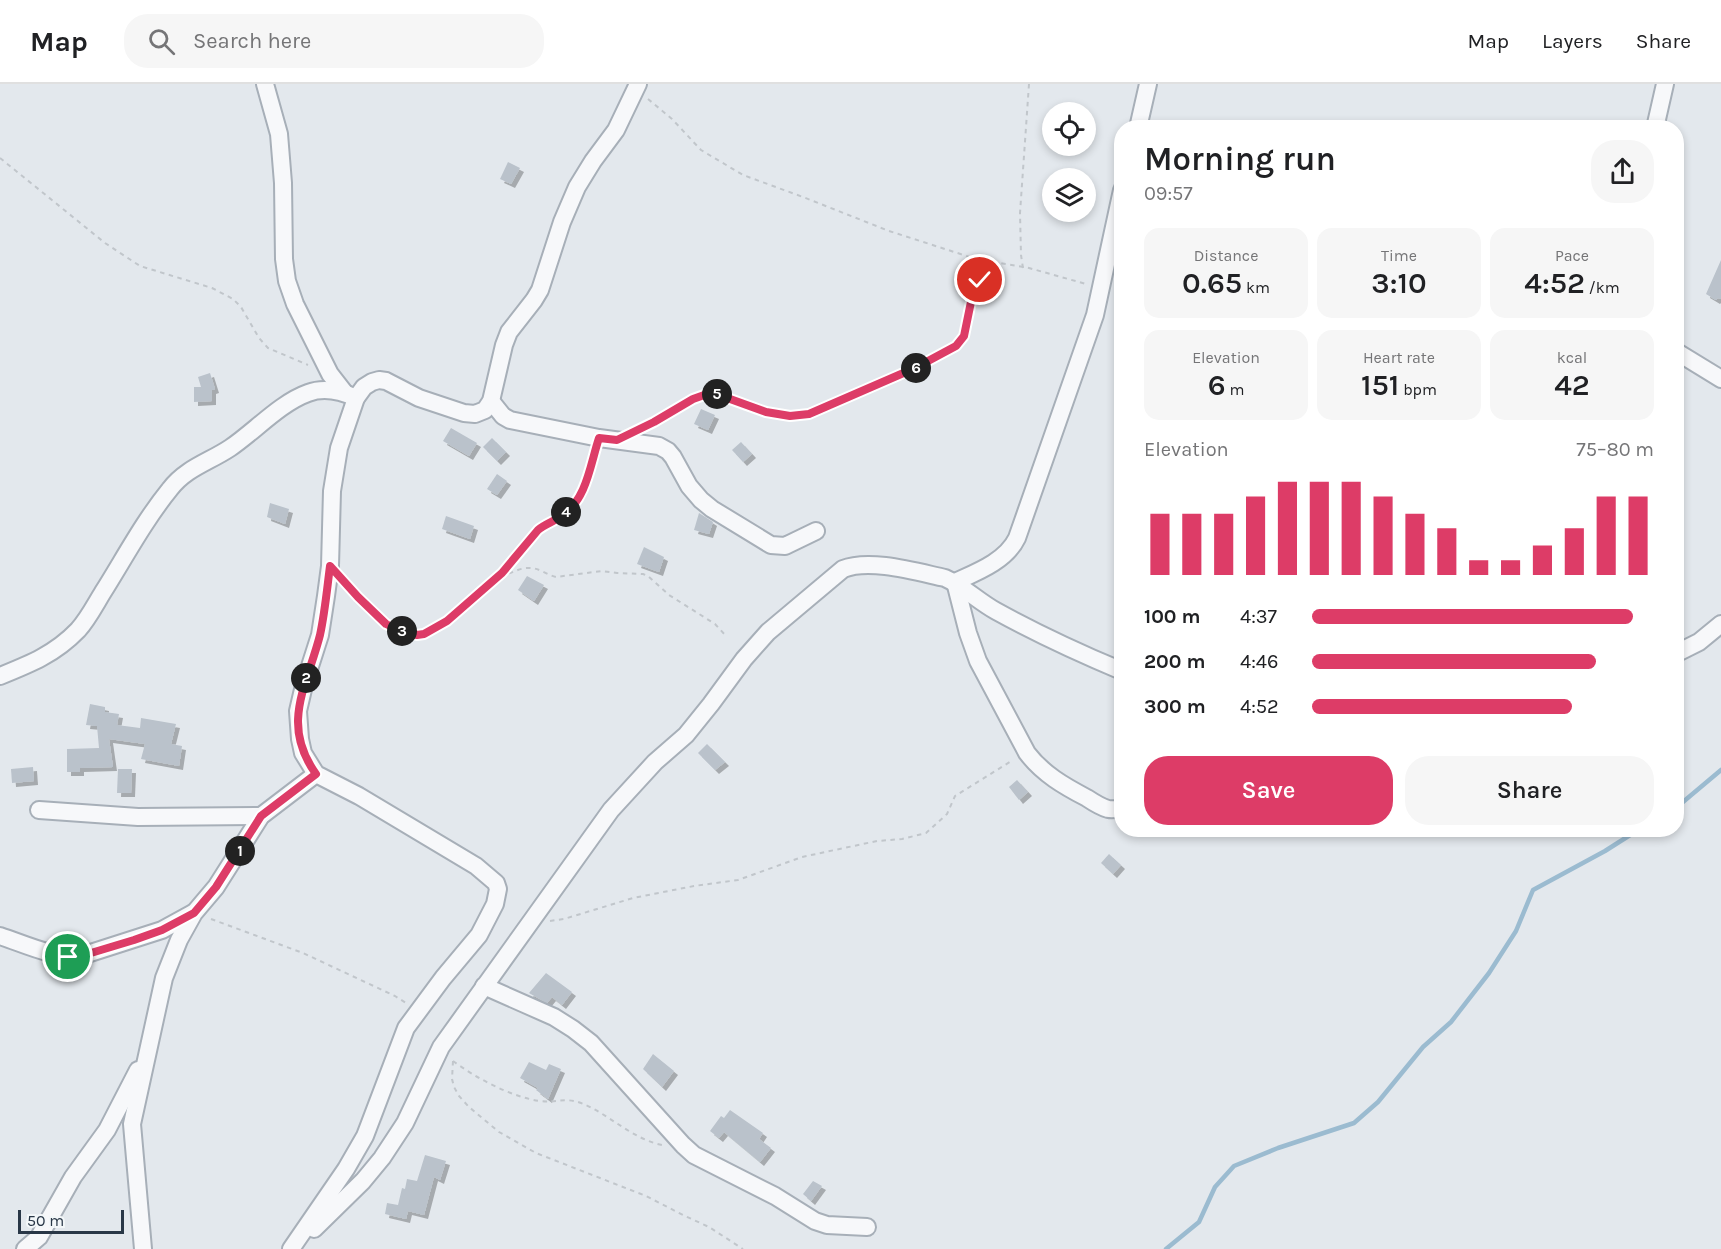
<!DOCTYPE html>
<meta charset="utf-8">
<style>
body{margin:0;font-family:Karla,sans-serif;background:#f6f6f6;color:#202124;height:100vh;display:flex;flex-direction:column;font-size:22px;white-space:nowrap}
*{box-sizing:border-box;margin:0}
p{font-size:20px;color:#757577}
.icon{flex:none;width:33px;height:33px;fill:none;stroke:currentColor;stroke-width:2;stroke-linecap:round;stroke-linejoin:round}
.map{position:relative;flex:1;overflow:hidden}
.panel{position:absolute;left:1114px;top:36px;width:570px;height:717px;display:flex;flex-direction:column;background:#fff;border-radius:24px;box-shadow:0 3px 9px #0003}
.panel>*{flex:none}
.tools{position:absolute;left:1042px;top:18px;display:grid;gap:12px}
.tools a{display:grid;place-items:center;width:54px;height:54px;border-radius:50%;background:#fff;box-shadow:0 3px 9px #0003;font-size:30px}
.scale{position:absolute;left:18px;bottom:15px;width:106px;box-sizing:border-box;padding-left:6px;border:3px solid #293747;border-top:0;font-size:16px;line-height:21px;white-space:nowrap;color:#293747;-webkit-text-stroke:4px #f3f7f9;paint-order:stroke}
.pin{position:absolute;display:grid;place-items:center;width:51px;height:51px;color:#fff;margin:-26px;border:3px solid #fff;border-radius:50%;box-shadow:0 2px 6px #0007}
.km{position:absolute;width:30px;height:30px;margin:-15px;border-radius:50%;background:#222;color:#fff;font-size:16px;line-height:30px;text-align:center}
.round{display:grid;place-items:center;flex:none;width:63px;height:63px;border-radius:24px;background:#f6f6f6}
.overview{display:flex;align-items:center;justify-content:space-between;height:102px;padding:0 30px}
h1{font-size:33px;font-weight:600;line-height:45px}
.stats{display:grid;grid-template-columns:repeat(3,1fr);gap:9px;height:102px;padding:6px 30px}
.stats div{display:grid;align-content:center;border-radius:15px;background:#f6f6f6;text-align:center}
.stats b{font-size:30px;font-weight:600}
.stats small{font-size:16px;font-weight:400}
.stats p{font-size:16px}
.chart{height:168px;padding:12px 30px}
.chart p{display:flex;justify-content:space-between}
.chart svg{width:100%;height:108px;margin-top:6px;stroke:#dd3c67;stroke-width:6}
.cta{display:flex;gap:12px;margin-top:auto;padding:12px 30px}
.cta a{flex:1;height:69px;border-radius:24px;background:#dd3c67;color:#fff;font-size:24px;font-weight:600;line-height:69px;text-align:center}
.cta a+a{background:#f6f6f6;color:#202124}
ul{padding:0 30px;list-style:none;font-size:20px}
li{display:grid;grid-template-columns:96px 72px 1fr;align-items:center;height:45px}
li i{height:15px;border-radius:8px;background:#dd3c67}
header{display:flex;align-items:center;gap:36px;box-sizing:border-box;height:84px;padding:0 30px;background:#fff;border-bottom:2px solid #e0e0e0}
header strong{font-size:28px}
nav{display:flex;gap:33px;margin-inline-start:auto;font-size:21px}
.search{width:420px;height:54px;background:#f6f6f6;display:flex;align-items:center;gap:15px;box-sizing:border-box;padding:0 21px;border-radius:24px;color:#757577;font-size:22px}
.map>svg:first-child{display:block}
.lines{fill:none;stroke-linecap:round;stroke-linejoin:round}
.stream{stroke:#9bbbd0;stroke-width:4.5}
.building{fill:#bac2cb;filter:url(#shadow)}
.minor-casing{stroke:#a7afb8;stroke-width:20}
.path{stroke:#c1c6cb;stroke-width:2;stroke-dasharray:4.5 4.5;stroke-linecap:butt}
.minor{stroke:#f7f8fa;stroke-width:16}
.route-casing{stroke:#fff;stroke-width:12}
.route{stroke:#dd3c67;stroke-width:8}
</style>
<header>
<strong>Map</strong>
<div class="search"><svg class="icon" aria-label="search" viewBox="0 0 24 24"><circle cx="10" cy="10" r="6"/><path d="M15 15l6 6"/></svg>Search here</div>
<nav><a>Map</a><a>Layers</a><a>Share</a></nav>
</header>
<div class="map">
<svg width="1721" height="1165" viewBox="0 0 1721 1165">
<defs>
<filter id="shadow"><feDropShadow dx="4" dy="4" stdDeviation="0" flood-color="#0004"/></filter>
</defs>
<rect width="100%" height="100%" fill="#e3e8ed"/>
<g class="lines">
<g class="stream">
<polyline points="1677,723 1721,686"/>
<polyline points="1166,1165 1199,1138 1215,1103 1234,1082 1278,1064 1354,1039 1378,1018 1423,963 1451,938 1489,889 1516,847 1533,806 1605,767 1638,746"/>
</g>
</g>
<g class="building">
<polygon points="508,78 520,84 511,100 500,95"/>
<polygon points="1721,176 1721,215 1718,214 1716,216 1706,210"/>
<polygon points="210,289 215,305 212,306 212,317 194,318 194,303 201,303 198,293"/>
<polygon points="701,325 715,331 708,346 694,340"/>
<polygon points="451,344 477,359 469,372 443,357"/>
<polygon points="492,354 506,368 497,377 483,363"/>
<polygon points="741,358 752,370 743,378 732,366"/>
<polygon points="497,390 507,397 497,411 487,405"/>
<polygon points="270,419 289,425 285,440 267,433"/>
<polygon points="699,429 713,438 709,450 694,446"/>
<polygon points="446,432 474,442 470,455 442,445"/>
<polygon points="644,463 664,473 659,488 637,480"/>
<polygon points="527,492 544,501 534,517 518,506"/>
<polygon points="90,620 105,623 105,628 119,630 117,641 140,644 141,634 176,640 171,660 182,662 179,682 141,675 145,660 109,655 113,683 80,684 80,688 67,688 67,665 99,664 97,642 86,641"/>
<polygon points="707,660 725,678 715,686 698,669"/>
<polygon points="33,683 34,697 12,699 11,685"/>
<polygon points="118,685 132,685 131,709 117,709"/>
<polygon points="1017,696 1028,708 1019,716 1009,703"/>
<polygon points="1109,770 1121,781 1113,790 1101,779"/>
<polygon points="546,889 572,908 562,921 552,913 547,919 536,913 529,909"/>
<polygon points="653,970 674,987 662,1003 643,985"/>
<polygon points="529,978 546,986 549,980 561,985 548,1015 536,1006 538,1004 520,994"/>
<polygon points="730,1026 763,1049 759,1055 771,1064 760,1078 724,1048 719,1054 710,1047 721,1032 724,1034"/>
<polygon points="425,1071 446,1077 440,1096 434,1093 424,1131 408,1127 406,1135 385,1130 387,1119 398,1121 402,1104 405,1105 407,1095 417,1097"/>
<polygon points="813,1097 822,1102 811,1117 803,1110"/>
</g>
<g class="lines">
<g class="minor-casing">
<g id="minor">
<polyline points="265,0 279,50 283,99 284,175 287,197 295,220 330,290 344,308"/>
<polyline points="1138,44 1148,0"/>
<polyline points="1655,44 1665,0"/>
<path d="M1122,106L1095,231L1017,454C1006,477 977,488 955,498L968,549L978,577L1027,669C1043,690 1064,702 1087,714C1093,718 1101,723 1108,725C1113,726 1117,725 1122,724"/>
<polyline points="1677,268 1721,295"/>
<polyline points="491,317 503,332 510,336 599,354 659,362 668,367 673,373 689,402 701,416 712,425 771,461 785,462 816,447"/>
<polyline points="1677,569 1699,558 1721,540"/>
<path d="M0,592C30,580 55,570 78,546C88,535 95,521 103,508C125,473 144,437 170,405C186,384 209,378 230,364C254,348 280,319 308,309C324,303 341,307 356,314"/>
<polyline points="39,726 138,733 261,732"/>
<path d="M0,852C27,861 53,874 81,872L162,846L193,829"/>
<polyline points="484,902 554,933 573,945 591,959 683,1061 694,1071 775,1112 815,1137 827,1141 867,1143"/>
<path d="M314,1145L363,1097L382,1074L405,1039L441,963L611,726L655,678L686,651L711,620L744,575L768,548L843,485C870,474 917,488 945,494C963,502 978,517 996,527C1036,549 1079,569 1122,587"/>
<polyline points="25,1165 39,1153 73,1093 107,1046 138,986"/>
<polyline points="143,1165 132,1040 164,894 179,856 194,829 216,803 261,732 316,690"/>
<polyline points="291,1165 346,1085 365,1052 406,944 443,894 479,851 495,820 498,805 496,799 476,782 359,712 316,690 303,669 300,655 298,627 304,601 320,551 326,512 330,482 332,407 339,364 356,314 364,303 372,298 379,296 386,297 419,314 464,329 475,330 485,326 491,317 504,261 509,248 534,216 540,206 562,138 577,103 593,77 616,46 638,0"/>
</g>
</g>
<g class="path">
<polyline points="648,15 672,35 701,66 743,91 803,113 889,147 976,175 1029,184 1086,200"/>
<polyline points="0,74 105,159 140,182 212,204 233,215 241,223 259,254 268,264 308,281"/>
<polyline points="1023,184 1021,171 1020,129 1029,0"/>
<path d="M642,344L707,310C732,309 762,331 790,332C815,333 840,315 863,305C894,292 935,280 961,257L964,252L973,208L979,197L998,179"/>
<path d="M500,491C510,491 518,484 528,484C538,483 547,491 556,493L602,487L617,489L643,490L648,492L669,511L715,540L727,553"/>
<path d="M343,497C363,519 385,548 417,551C435,552 488,503 502,489C515,476 527,461 538,446C545,440 555,437 562,431C583,416 587,391 594,368"/>
<polyline points="211,835 303,869 395,912 406,919"/>
<polyline points="550,837 564,835 633,814 694,802 738,796 802,773 877,757 902,755 926,749 947,730 955,712 1013,676"/>
<polyline points="453,977 452,995 454,1003 459,1012 469,1023 499,1048 536,1069 646,1112 683,1131 709,1143 743,1165"/>
<path d="M453,977C476,994 511,1013 540,1017C556,1019 565,1013 581,1019C609,1030 632,1055 662,1061"/>
</g>
<use href="#minor" class="minor"/>
</g>
<g class="lines">
<g class="route-casing">
<path id="route" d="M68,873L81,872L134,856L162,846L194,829L216,803L261,732L316,690C280,640 307,602 320,551C325,528 327,505 330,482L358,513L386,540L401,547L417,551L424,550L447,537L502,489L538,446C545,440 555,437 563,431C587,414 590,381 599,354L617,356L654,338L693,315L707,310L719,311L766,328L790,332L809,330L915,284L956,262L964,252L973,208L980,196"/>
</g>
<use href="#route" class="route"/>
</g>
</svg>
<div class="tools">
<a><svg class="icon" aria-label="locate" viewBox="0 0 24 24"><circle cx="12" cy="12" r="6"/><path d="M12 2v4M12 18v4M2 12h4M18 12h4"/></svg></a>
<a><svg class="icon" aria-label="layers" viewBox="0 0 24 24"><path d="M12 4l9 5-9 5-9-5zM3 14l9 5 9-5"/></svg></a>
</div>
<div class="scale">50 m</div>
<div class="pin" style="left:68px;top:873px;background:#1e9e55"><svg class="icon" aria-label="arrive" viewBox="0 0 24 24"><path d="M6 21V4h12l-3 4 3 4H6"/></svg></div>
<div class="pin" style="left:980px;top:196px;background:#d93025"><svg class="icon" aria-label="check" viewBox="0 0 24 24"><path d="M5 12l5 5 9-10"/></svg></div>
<b class="km" style="left:240px;top:767px">1</b>
<b class="km" style="left:306px;top:594px">2</b>
<b class="km" style="left:402px;top:547px">3</b>
<b class="km" style="left:566px;top:428px">4</b>
<b class="km" style="left:717px;top:310px">5</b>
<b class="km" style="left:916px;top:284px">6</b>
<section class="panel">
<div class="overview"><div><h1>Morning run</h1><p>09:57</p></div><a class="round"><svg class="icon" aria-label="share" viewBox="0 0 24 24"><path d="M12 15V3M7 8l5-5 5 5M5 13v7h14v-7"/></svg></a></div>
<div class="stats">
<div><p>Distance</p><b>0.65<small> km</small></b></div>
<div><p>Time</p><b>3:10</b></div>
<div><p>Pace</p><b>4:52<small> /km</small></b></div>
</div>
<div class="stats">
<div><p>Elevation</p><b>6<small> m</small></b></div>
<div><p>Heart rate</p><b>151<small> bpm</small></b></div>
<div><p>kcal</p><b>42</b></div>
</div>
<div class="chart"><p><span>Elevation</span>75–80 m</p>
<svg viewBox="0 0 160 44" preserveAspectRatio="none"><path d="M5 44V19M15 44V19M25 44V19M35 44V12M45 44V6M55 44V6M65 44V6M75 44V12M85 44V19M95 44V25M105 44V38M115 44V38M125 44V32M135 44V25M145 44V12M155 44V12"/></svg>
</div>
<ul>
<li><b>100 m</b>4:37<i style="width:94%"></i></li>
<li><b>200 m</b>4:46<i style="width:83%"></i></li>
<li><b>300 m</b>4:52<i style="width:76%"></i></li>
</ul>
<div class="cta"><a>Save</a><a>Share</a></div>
</section>
</div>
